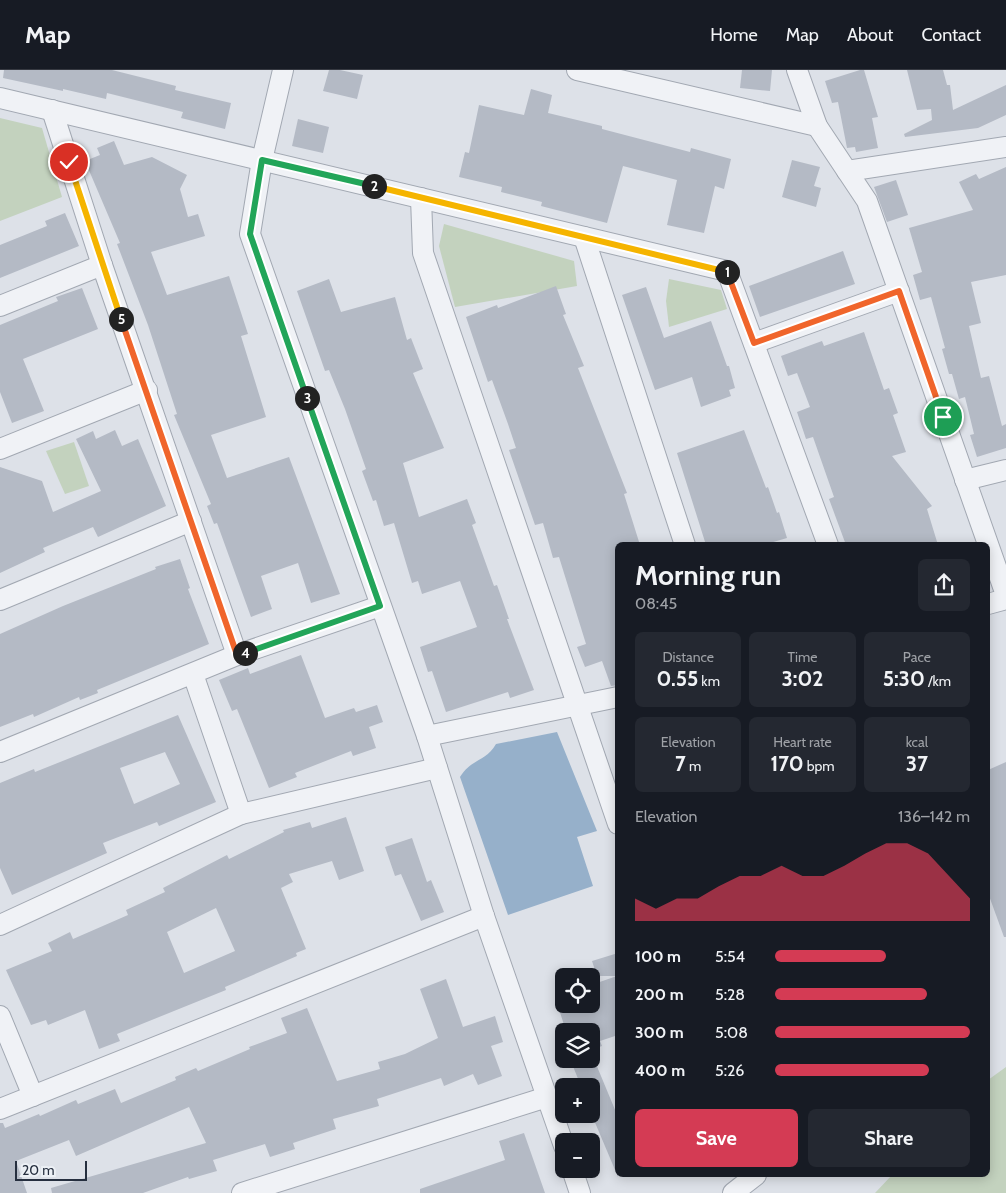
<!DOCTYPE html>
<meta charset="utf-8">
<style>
body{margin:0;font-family:Cabin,sans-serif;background:#242831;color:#f1f3f6;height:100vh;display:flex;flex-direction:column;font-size:19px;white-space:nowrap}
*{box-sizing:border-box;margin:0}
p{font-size:16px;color:#9ea1a6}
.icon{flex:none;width:28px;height:28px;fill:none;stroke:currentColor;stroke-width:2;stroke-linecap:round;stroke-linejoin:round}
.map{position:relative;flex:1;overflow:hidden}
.sheet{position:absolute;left:615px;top:472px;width:375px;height:635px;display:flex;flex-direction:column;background:#171b24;border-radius:8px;box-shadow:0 2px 12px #0003}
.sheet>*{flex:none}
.buttons{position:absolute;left:555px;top:898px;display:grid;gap:10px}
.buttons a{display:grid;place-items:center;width:45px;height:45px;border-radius:8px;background:#171b24;box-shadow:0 2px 12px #0003;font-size:25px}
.scale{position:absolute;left:15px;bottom:12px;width:72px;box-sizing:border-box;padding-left:5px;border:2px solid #262f3f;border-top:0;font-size:14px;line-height:18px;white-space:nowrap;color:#262f3f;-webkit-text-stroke:4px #ecf0f5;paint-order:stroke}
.pin{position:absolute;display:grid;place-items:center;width:42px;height:42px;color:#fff;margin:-21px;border:2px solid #fff;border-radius:50%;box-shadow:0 1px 5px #0007}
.km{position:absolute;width:25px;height:25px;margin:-12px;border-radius:50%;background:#222;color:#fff;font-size:14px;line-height:25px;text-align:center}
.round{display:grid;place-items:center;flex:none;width:52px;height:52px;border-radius:8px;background:#242831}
.overview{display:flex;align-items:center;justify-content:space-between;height:85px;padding:0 20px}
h1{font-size:28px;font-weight:800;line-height:38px}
.stats{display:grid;grid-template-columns:repeat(3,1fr);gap:8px;height:85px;padding:5px 20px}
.stats div{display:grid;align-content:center;border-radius:8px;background:#242831;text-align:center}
.stats b{font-size:21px;font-weight:800}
.stats small{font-size:14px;font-weight:400}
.stats p{font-size:14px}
.chart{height:140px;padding:10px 20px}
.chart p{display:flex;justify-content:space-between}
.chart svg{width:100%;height:90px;margin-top:5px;fill:#d43b54;opacity:.7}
.action{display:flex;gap:10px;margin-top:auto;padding:10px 20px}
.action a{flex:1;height:58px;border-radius:8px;background:#d43b54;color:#fff;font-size:20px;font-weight:800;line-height:58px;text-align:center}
.action a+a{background:#242831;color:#f1f3f6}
ul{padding:0 20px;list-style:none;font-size:16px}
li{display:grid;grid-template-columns:80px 60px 1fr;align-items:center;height:38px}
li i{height:12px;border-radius:6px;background:#d43b54}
header{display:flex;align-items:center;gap:30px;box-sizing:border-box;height:70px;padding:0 25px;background:#171b24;border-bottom:1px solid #363941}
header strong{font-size:24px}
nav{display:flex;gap:28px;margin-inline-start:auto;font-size:18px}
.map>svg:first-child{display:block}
.green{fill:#c3d2be}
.water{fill:#96b0ca}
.building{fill:#b4bac5;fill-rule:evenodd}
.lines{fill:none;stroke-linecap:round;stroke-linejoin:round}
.minor-casing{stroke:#a2a8b2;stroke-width:22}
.minor{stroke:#f0f2f6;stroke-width:20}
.split-1-casing{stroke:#fff;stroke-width:10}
.split-2-casing{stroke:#fff;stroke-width:10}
.split-3-casing{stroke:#fff;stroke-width:10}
.split-4-casing{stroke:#fff;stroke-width:10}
.split-5-casing{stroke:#fff;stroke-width:10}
.split-6-casing{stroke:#fff;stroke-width:10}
.split-1{stroke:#f0652b;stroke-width:6}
.split-2{stroke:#f5b400;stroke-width:6}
.split-3{stroke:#22a559;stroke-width:6}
.split-4{stroke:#22a559;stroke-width:6}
.split-5{stroke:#f0652b;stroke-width:6}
.split-6{stroke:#f5b400;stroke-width:6}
</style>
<header>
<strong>Map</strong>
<nav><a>Home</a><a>Map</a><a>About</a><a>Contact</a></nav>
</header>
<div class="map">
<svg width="1006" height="1123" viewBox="0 0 1006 1123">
<rect width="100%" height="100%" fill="#dde1e8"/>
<g class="green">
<polygon points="0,48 42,58 62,127 0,151"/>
<polygon points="444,154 574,191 577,216 455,237 439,176"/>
<polygon points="669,209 721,220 727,239 669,257 666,231"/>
<polygon points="74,372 89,416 65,424 46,381"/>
<polygon points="1006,997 1006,1123 875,1123 892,1105 988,1105 988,1010"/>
</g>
<path class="water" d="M557,662L597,761L577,767L593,816L508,845L460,707C472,688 486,692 496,674Z"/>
<g class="building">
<polygon points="4,0 112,0 176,16 175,20 231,33 225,59 181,48 183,42 107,23 106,29 63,19 63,21 3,8"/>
<polygon points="329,0 340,0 363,5 357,29 323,21"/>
<polygon points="742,0 772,0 770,21 740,18"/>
<polygon points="860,0 864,0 878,47 872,48 878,78 856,82 855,77 847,78 838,32 832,33 825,11"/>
<polygon points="907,0 943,0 947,15 950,15 953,40 1006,15 1006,45 978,58 905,67 904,64 932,50 931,39 917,40"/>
<polygon points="531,19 552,25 548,43 602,56 602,59 690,82 691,78 731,89 724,119 715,116 704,163 667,155 677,110 623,96 607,153 541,136 542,132 501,122 502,117 459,107 465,82 469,83 479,35 524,45"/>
<polygon points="298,49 329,57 323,83 292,76"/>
<polygon points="114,71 124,95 152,87 187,105 180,119 188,147 198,144 205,166 151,182 167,225 229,206 248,264 241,266 266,347 211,365 227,408 289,387 340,524 311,533 298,493 261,506 272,539 251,547 217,453 214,454 207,436 211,434 174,345 177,344 148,255 117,174 120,173 85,91 100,85 97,78"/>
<polygon points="792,90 820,97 814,116 821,118 816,137 782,127"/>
<polygon points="1006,97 1006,205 971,212 981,253 969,256 981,308 989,306 1002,356 1006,354 1006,378 977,387 970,365 974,364 965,327 959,329 952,304 949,304 942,279 945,278 931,227 920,230 913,205 922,202 909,158 973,140 959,112 976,104 979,109"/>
<polygon points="896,110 908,145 887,152 874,117"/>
<polygon points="65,143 79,176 0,208 0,175 47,156 45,151"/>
<polygon points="843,181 855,214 760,247 749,216"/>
<polygon points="329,209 341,242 395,227 407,270 411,268 423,299 413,303 444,378 403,393 419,447 467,429 476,453 472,455 494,516 497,515 509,549 507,549 534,620 510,628 508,622 446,642 432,601 428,602 420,577 477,557 460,511 422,524 418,511 412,513 394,453 384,456 376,430 373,431 362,401 366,399 345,339 329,300 325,301 297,221"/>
<polygon points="556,216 566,244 563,245 584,296 578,298 627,423 624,424 640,475 618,475 618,615 611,616 602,591 585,597 577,577 586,574 559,487 553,488 543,453 535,455 509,380 516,378 508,354 492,310 488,312 466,247 497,235 498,238"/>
<polygon points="646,217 664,268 711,251 727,296 729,296 735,318 729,320 731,326 701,337 692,307 655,320 622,225"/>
<polygon points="82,218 98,259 23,289 44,341 12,353 0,322 0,255 58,231 56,227"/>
<polygon points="864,262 884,320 889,318 898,343 893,345 906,382 892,386 932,436 927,439 938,475 846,475 829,429 834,427 813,367 806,369 797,342 810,337 797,303 788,306 781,286 822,271 824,276"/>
<polygon points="115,360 122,376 138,369 166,436 98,467 93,457 43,478 45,482 0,503 0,397 42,411 53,442 101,421 76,369 93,361 96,369"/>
<polygon points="744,360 766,418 768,417 777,443 779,442 787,468 763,475 706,475 677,383"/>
<polygon points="180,489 190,518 188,519 209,574 97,620 98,623 80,630 79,627 34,647 33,644 0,657 0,564 63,536 156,499 155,497"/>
<polygon points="301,585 325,648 354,638 356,642 377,635 383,652 369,657 376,678 353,686 351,681 295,703 297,707 269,718 237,639 232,641 219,610 248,598 250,604"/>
<path d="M178,645L216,732L159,756L157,752L103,773L107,783L12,825L0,798V713L34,699L35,702ZM165,682L180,714L134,734L120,698Z"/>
<polygon points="1006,692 1006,867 1004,867 988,823 988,700"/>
<path d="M346,747L364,801L339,810L332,791L289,804L293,812L281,818L306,879L296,883L297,886L225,917L226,920L117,964L120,971L99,979L85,940L48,955L46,950L31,955L6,900L52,881L48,873L70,862L73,869L128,845L126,840L165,822L163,818L227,785L229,789L284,762L283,760L310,752L312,758ZM216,838L235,881L184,903L167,862Z"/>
<polygon points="412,768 427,812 431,810 444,842 421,851 401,804 395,806 385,777"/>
<polygon points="618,883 618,965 600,971 602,976 591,980 591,961 566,961 555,927 564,924 564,934 591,934 591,915 617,906 597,906 592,891"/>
<polygon points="446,909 463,957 495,946 503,972 491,976 502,1006 478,1015 473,1004 444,1016 441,1008 377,1029 379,1036 333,1049 336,1059 293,1073 295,1079 270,1087 265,1074 213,1090 217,1101 189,1109 188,1107 143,1123 52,1123 51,1118 206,1073 189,1037 76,1086 69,1070 16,1091 27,1123 0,1123 0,1053 3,1053 5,1058 39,1044 40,1046 76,1030 78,1034 115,1019 121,1033 176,1010 175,1007 196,998 198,1001 250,979 249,977 287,963 281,948 307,938 337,1011 380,999 378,992 405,984 438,968 420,919"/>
<polygon points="591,982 618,1047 618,1107 591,1043 591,1016 581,1016 570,989 591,989"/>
<polygon points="524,1063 545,1123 420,1123 420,1119 505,1090 499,1071"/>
</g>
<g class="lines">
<g class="minor-casing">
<g id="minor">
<polyline points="283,0 262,90 250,164 427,666 484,846 564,1076"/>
<polyline points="577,0 817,56"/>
<polyline points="797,0 817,56 867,131 1006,525"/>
<polyline points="0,28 727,201 828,475"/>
<polyline points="52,40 102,195 237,585"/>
<polyline points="847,101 1006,77"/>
<polyline points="421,128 423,183 618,754"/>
<polyline points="584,167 685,475"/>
<polyline points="0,236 102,195"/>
<polyline points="754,273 899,221"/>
<polyline points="0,379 147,320"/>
<polyline points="965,410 1006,400"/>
<polyline points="0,530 191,451"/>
<polyline points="988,534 1006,529"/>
<polyline points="193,604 241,744"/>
<polyline points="427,666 618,627"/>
<polyline points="0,682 237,585 380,536"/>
<polyline points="0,855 241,744 437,698"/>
<polyline points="0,946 33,1026"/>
<polyline points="0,1039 484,846"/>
<polyline points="572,1099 580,1123"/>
<polyline points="242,1123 547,1027"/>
<polyline points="733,1123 756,1105"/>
</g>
</g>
<use href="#minor" class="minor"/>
</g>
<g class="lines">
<g class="split-1-casing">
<polyline id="split-1" points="727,202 754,273 899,221 943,347"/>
</g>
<g class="split-2-casing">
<polyline id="split-2" points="374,116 727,202"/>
</g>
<g class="split-3-casing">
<polyline id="split-3" points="307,328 250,164 262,90 374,116"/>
</g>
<g class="split-4-casing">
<polyline id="split-4" points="245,583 380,536 307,328"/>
</g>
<g class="split-5-casing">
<polyline id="split-5" points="121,249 237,585 245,583"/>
</g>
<g class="split-6-casing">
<polyline id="split-6" points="69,92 121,249"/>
</g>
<use href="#split-1" class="split-1"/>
<use href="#split-2" class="split-2"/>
<use href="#split-3" class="split-3"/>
<use href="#split-4" class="split-4"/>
<use href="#split-5" class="split-5"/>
<use href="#split-6" class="split-6"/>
</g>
</svg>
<div class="buttons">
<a><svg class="icon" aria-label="locate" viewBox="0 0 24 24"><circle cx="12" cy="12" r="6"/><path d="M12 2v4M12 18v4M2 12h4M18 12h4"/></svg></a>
<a><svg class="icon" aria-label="layers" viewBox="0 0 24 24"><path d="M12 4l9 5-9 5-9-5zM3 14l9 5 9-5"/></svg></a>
<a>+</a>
<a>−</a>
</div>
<div class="scale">20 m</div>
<div class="pin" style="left:943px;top:347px;background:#1e9e55"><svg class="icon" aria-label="arrive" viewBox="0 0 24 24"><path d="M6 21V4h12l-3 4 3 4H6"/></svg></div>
<div class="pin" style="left:69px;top:92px;background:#d93025"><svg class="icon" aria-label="check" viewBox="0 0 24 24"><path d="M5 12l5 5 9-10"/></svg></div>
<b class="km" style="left:727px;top:202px">1</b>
<b class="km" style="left:374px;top:116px">2</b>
<b class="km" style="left:307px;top:328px">3</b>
<b class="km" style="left:245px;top:583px">4</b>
<b class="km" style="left:121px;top:249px">5</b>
<section class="sheet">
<div class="overview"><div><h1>Morning run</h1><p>08:45</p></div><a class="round"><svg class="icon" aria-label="share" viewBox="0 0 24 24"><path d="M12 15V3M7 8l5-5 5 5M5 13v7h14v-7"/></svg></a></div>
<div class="stats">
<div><p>Distance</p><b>0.55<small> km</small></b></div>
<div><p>Time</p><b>3:02</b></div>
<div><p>Pace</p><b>5:30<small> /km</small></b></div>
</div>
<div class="stats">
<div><p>Elevation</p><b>7<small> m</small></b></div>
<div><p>Heart rate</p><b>170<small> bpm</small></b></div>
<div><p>kcal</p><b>37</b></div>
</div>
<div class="chart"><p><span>Elevation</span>136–142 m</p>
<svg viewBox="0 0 160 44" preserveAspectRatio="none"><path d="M0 44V33L10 38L20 33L30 33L40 27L50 22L60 22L70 17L80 22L90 22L100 17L110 11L120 6L130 6L140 11L150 22L160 33V44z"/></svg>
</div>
<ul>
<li><b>100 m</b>5:54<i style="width:57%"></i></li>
<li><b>200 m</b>5:28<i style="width:78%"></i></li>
<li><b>300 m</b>5:08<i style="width:100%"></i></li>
<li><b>400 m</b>5:26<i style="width:79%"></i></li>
</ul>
<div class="action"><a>Save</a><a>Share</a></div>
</section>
</div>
